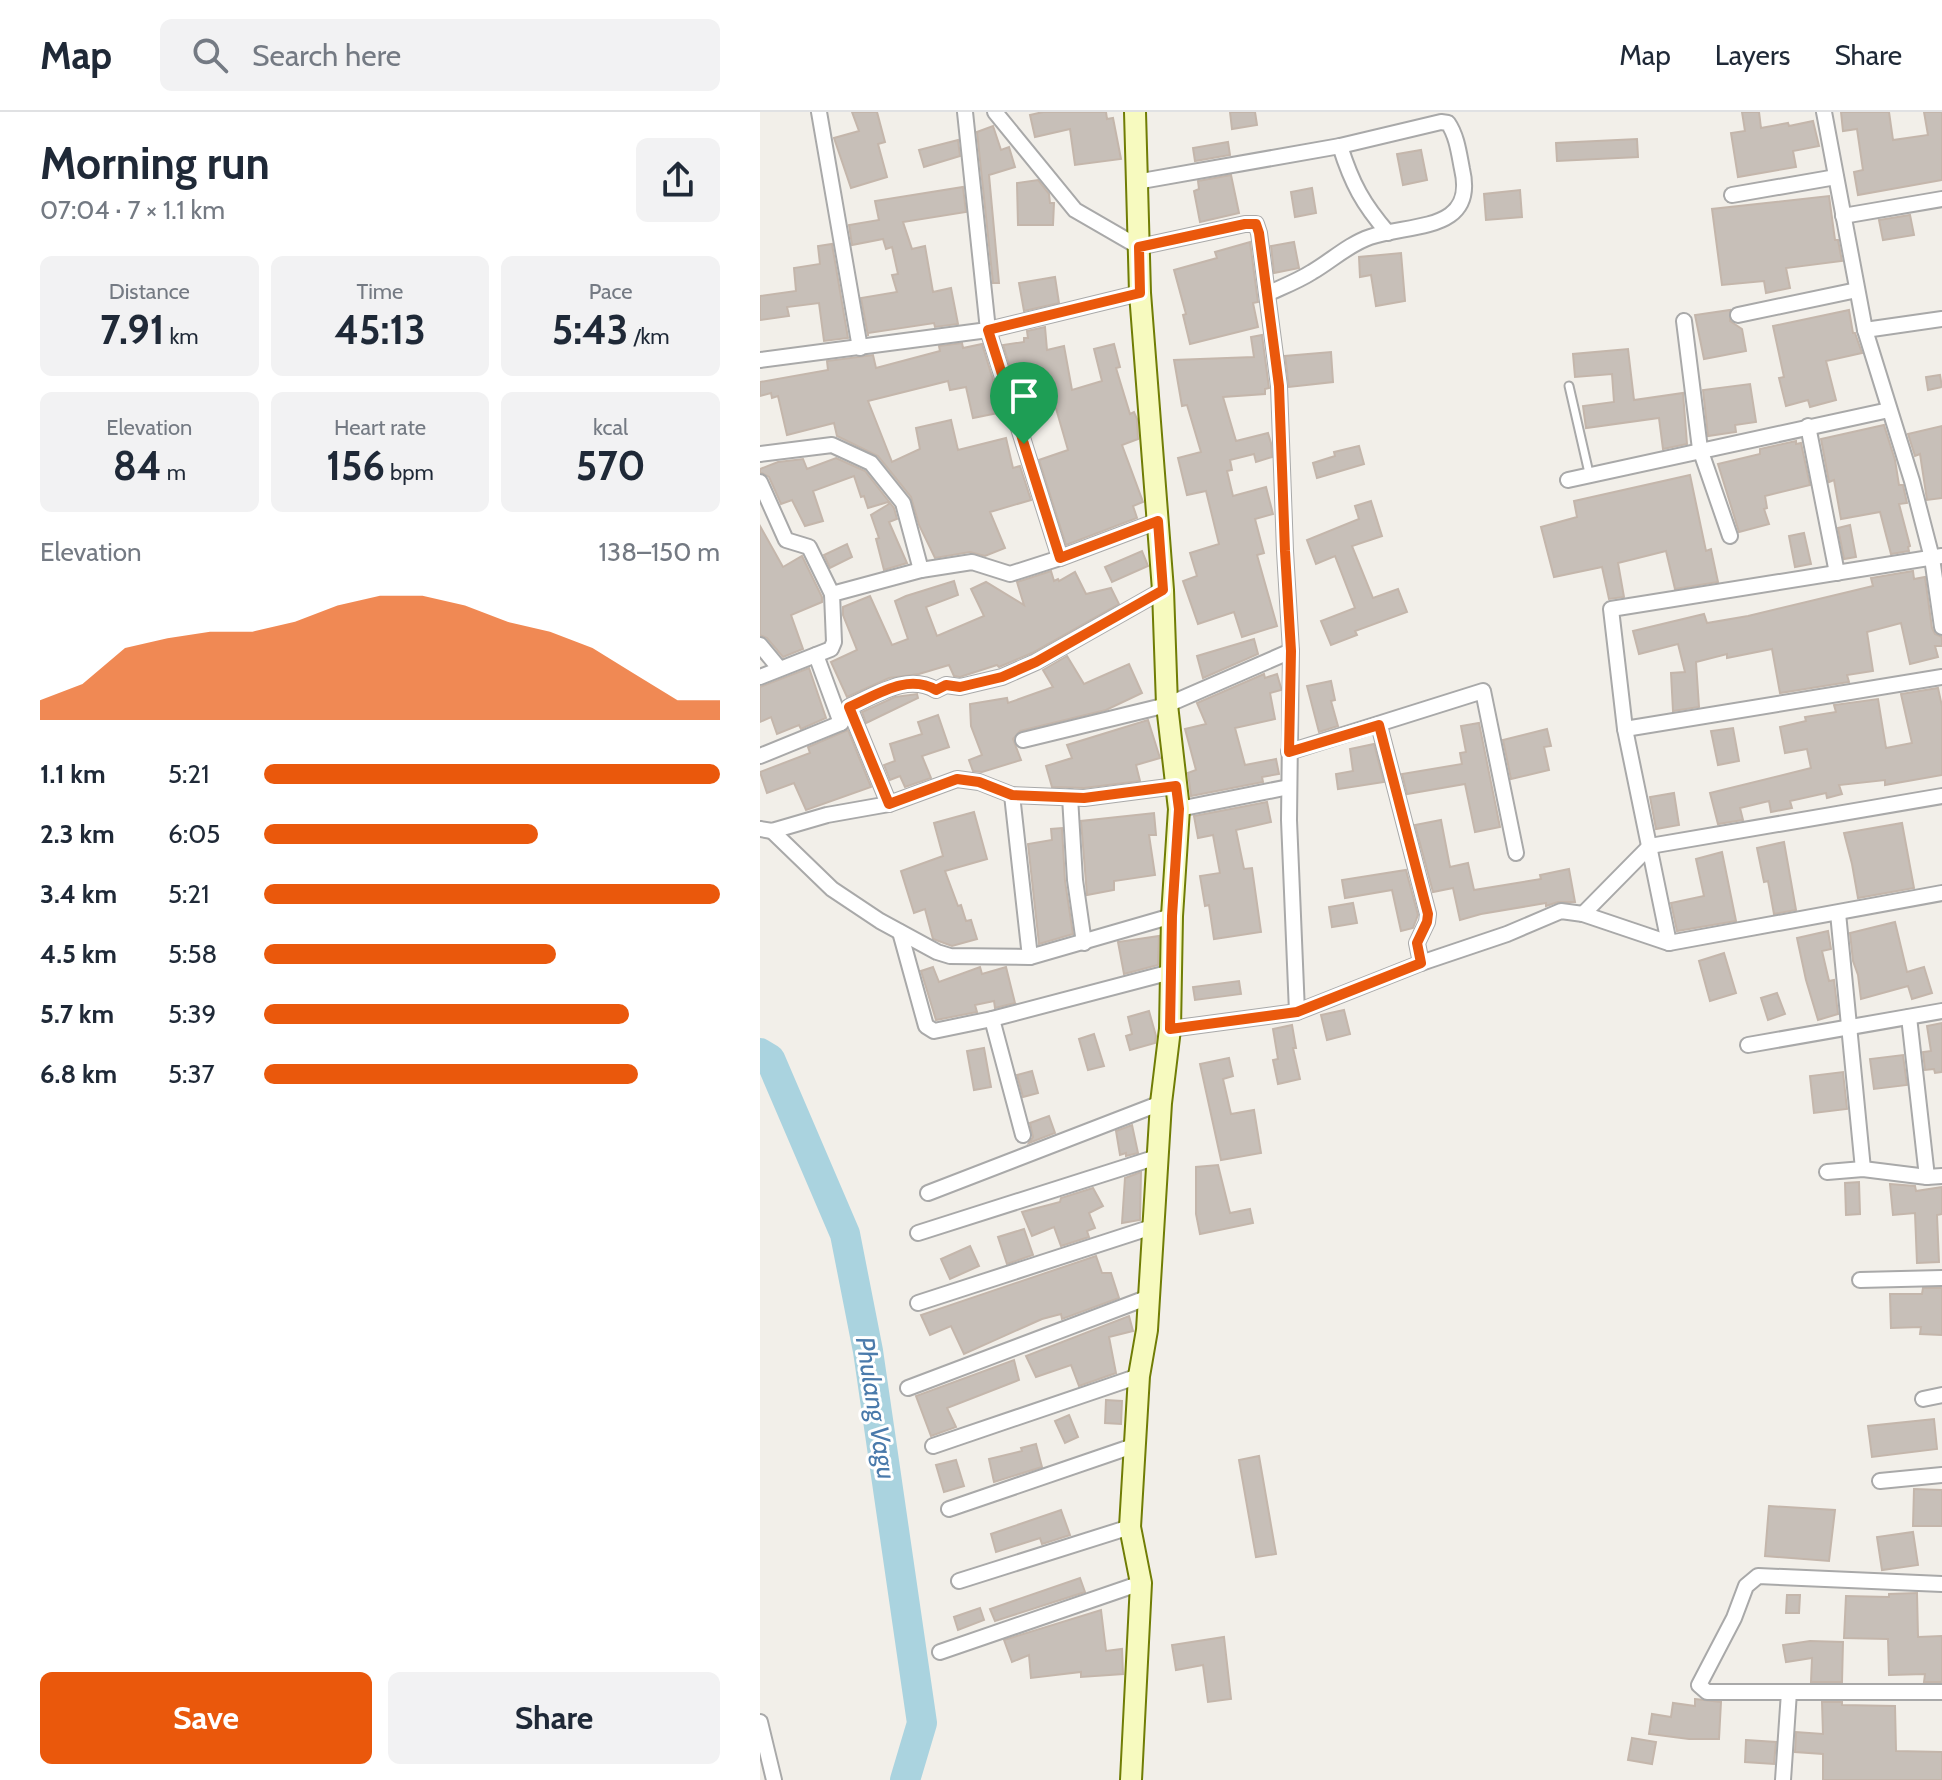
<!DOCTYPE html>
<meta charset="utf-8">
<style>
body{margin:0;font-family:Cabin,sans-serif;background:#f2f2f3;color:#1f2937;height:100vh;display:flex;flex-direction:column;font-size:30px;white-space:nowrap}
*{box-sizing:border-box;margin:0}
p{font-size:26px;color:#747a83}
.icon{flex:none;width:44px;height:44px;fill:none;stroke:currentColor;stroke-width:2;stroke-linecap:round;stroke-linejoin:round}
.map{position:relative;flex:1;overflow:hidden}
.details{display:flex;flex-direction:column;background:#fff;width:760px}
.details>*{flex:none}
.pin{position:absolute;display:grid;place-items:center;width:68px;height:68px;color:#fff;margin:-82px -34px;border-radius:50% 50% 50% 0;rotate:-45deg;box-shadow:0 0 8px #0007}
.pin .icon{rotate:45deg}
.round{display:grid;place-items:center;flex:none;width:84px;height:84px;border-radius:12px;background:#f2f2f3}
.summary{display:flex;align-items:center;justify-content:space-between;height:136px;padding:0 40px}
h1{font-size:44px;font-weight:800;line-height:60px}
.figures{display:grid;grid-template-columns:repeat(3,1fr);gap:12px;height:136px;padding:8px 40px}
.figures div{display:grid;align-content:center;border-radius:12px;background:#f2f2f3;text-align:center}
.figures b{font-size:40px;font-weight:800}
.figures small{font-size:22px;font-weight:400}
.figures p{font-size:22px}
.chart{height:224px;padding:16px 40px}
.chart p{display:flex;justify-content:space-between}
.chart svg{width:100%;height:144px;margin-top:8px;fill:#ea580c;opacity:.7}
.cta{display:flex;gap:16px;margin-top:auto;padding:16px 40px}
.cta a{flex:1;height:92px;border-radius:12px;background:#ea580c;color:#fff;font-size:32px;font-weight:800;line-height:92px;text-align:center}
.cta a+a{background:#f2f2f3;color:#1f2937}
ul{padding:0 40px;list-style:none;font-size:26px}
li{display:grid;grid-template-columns:128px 96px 1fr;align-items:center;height:60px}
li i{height:20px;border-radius:10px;background:#ea580c}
header{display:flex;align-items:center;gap:48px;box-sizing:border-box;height:112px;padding:0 40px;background:#fff;border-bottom:2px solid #e0e1e3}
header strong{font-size:38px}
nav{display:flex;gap:44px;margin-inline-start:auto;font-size:28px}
.search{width:560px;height:72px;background:#f2f2f3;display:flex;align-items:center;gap:20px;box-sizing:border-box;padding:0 28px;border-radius:12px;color:#747a83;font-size:30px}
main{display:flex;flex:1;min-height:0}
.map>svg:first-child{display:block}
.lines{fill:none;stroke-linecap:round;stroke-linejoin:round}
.river{stroke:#aad3df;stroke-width:30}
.building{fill:#c7bfb8;stroke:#c4b6ab;stroke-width:2}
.lane-casing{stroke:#a9a9a9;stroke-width:11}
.street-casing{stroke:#a9a9a9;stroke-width:18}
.secondary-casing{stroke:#707d05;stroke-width:24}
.lane{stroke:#fff;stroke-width:7}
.street{stroke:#fff;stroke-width:14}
.secondary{stroke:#f7fabf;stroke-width:20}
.route-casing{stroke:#fff;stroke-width:16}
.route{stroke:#ea580c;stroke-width:10}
.labels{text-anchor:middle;stroke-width:6;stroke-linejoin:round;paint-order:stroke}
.water-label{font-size:26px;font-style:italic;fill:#4a7aab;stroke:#fff}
</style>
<header>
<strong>Map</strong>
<div class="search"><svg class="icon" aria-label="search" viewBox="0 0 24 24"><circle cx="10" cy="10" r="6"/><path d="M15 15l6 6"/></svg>Search here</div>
<nav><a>Map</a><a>Layers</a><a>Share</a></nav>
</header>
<main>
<section class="details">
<div class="summary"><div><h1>Morning run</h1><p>07:04 · 7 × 1.1 km</p></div><a class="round"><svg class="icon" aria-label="share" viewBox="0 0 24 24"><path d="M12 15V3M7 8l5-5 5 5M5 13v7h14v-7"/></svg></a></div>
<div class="figures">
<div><p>Distance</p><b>7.91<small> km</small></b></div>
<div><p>Time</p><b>45:13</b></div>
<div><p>Pace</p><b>5:43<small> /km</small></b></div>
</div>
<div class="figures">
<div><p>Elevation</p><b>84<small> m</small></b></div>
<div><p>Heart rate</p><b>156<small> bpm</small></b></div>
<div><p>kcal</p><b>570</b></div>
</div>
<div class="chart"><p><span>Elevation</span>138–150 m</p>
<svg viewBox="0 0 160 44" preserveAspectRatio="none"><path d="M0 44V38L10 33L20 22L30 19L40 17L50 17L60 14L70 9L80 6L90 6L100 9L110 14L120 17L130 22L140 30L150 38L160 38V44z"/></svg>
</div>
<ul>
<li><b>1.1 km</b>5:21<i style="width:100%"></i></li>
<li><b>2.3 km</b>6:05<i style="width:60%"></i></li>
<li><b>3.4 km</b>5:21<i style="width:100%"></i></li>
<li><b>4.5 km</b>5:58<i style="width:64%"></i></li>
<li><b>5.7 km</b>5:39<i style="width:80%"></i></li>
<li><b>6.8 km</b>5:37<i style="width:82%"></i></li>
</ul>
<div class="cta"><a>Save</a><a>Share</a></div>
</section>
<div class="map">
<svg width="1182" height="1668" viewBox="0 0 1182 1668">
<rect width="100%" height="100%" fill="#f2efe9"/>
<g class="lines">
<polyline class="river" points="0,941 10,947 85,1122 108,1239 162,1611 145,1668"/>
</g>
<g class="building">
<polygon points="92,0 117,0 125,30 118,32 127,65 91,76 74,26 99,19"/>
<polygon points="283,0 346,0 347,7 353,6 361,47 315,53 310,17 275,25 270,3"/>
<polygon points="470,0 495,0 497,13 472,17"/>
<polygon points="982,0 999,0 1001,16 1028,11 1029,14 1053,9 1059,34 1033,39 1036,55 978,65 971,21 985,19"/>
<polygon points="1081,0 1129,0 1133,28 1168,23 1164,0 1182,0 1182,68 1098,83 1094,60 1103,58 1097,17 1083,19"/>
<polygon points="233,14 241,38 249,35 255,55 229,63 239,171 233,171 217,20"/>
<polygon points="877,27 878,45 797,49 796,31"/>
<polygon points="198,28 200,44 164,55 159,38"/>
<polygon points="468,30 470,43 435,49 433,36"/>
<polygon points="661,38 667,68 643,73 637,42"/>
<polygon points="471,63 479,101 440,110 434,79 439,77 438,69"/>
<polygon points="278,68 289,82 290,91 294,91 293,113 258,113 257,71"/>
<polygon points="203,75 206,100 143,110 152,137 165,134 173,180 191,176 198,212 175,215 174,211 108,221 108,224 101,186 137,180 132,163 138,162 132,135 126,137 123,127 92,133 89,113 119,108 115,89"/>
<polygon points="552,76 556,101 535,105 531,80"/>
<polygon points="760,78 762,105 726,108 724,82"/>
<polygon points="1069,84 1075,128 1078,128 1082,149 1026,156 1030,176 1006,181 1004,169 962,173 952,97"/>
<polygon points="1150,103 1154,123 1123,128 1119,108"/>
<polygon points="490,130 498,190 493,191 498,215 430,232 423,203 426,202 414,158 457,146 455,140"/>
<polygon points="534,130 539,156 514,161 511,134"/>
<polygon points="72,132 88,226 64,229 59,191 27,195 29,204 0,208 0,184 36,179 34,156 60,152 58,134"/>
<polygon points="641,141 645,189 616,194 611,163 600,165 599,145"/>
<polygon points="295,165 299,191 264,199 259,171"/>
<polygon points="970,198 970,209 982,217 986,239 944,247 935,203"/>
<polygon points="1089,198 1093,221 1095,221 1102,241 1066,249 1076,288 1050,295 1048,288 1026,294 1019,266 1024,265 1013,214"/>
<polygon points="285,215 287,238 304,234 312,278 342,269 334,237 354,232 360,255 356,256 370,302 374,300 377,307 378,327 362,333 383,390 373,394 377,406 306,433 279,348 308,338 295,293 269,301 267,295 263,296 243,233 264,230 264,226 268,226 267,219"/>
<polygon points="502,223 509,276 505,277 505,282 463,285 476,329 508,321 511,331 512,345 496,350 494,342 470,348 472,358 467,359 473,384 506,375 513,402 495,407 504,441 497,443 517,514 482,525 474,500 438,512 423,469 437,464 430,441 459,432 446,379 427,383 418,346 441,340 427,293 422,294 414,248 494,245 491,225"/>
<polygon points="202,231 203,236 222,232 243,300 213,306 206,275 190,278 188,269 108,289 132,350 160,337 156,316 191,308 198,338 246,326 253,356 260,354 271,388 230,400 245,436 225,444 210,440 175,446 159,413 151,385 118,344 77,324 74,311 27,323 18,284 12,286 11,281 0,284 0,270 68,258 67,249 113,243 116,256 180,239 179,234"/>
<polygon points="868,237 874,288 923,281 927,332 903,337 899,306 826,316 823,294 854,290 852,262 815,265 813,242"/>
<polygon points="571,240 573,270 529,275 525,244"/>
<polygon points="1180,263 1182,275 1168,278 1166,265"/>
<polygon points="990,272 996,310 975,313 976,320 948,324 943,278"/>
<polygon points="1124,313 1135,348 1139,373 1143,373 1147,391 1139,392 1150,434 1148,435 1149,439 1131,442 1120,400 1081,407 1074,368 1069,370 1061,327"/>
<polygon points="1182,314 1182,386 1167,388 1160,342 1155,344 1148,322"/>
<polygon points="1036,329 1036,332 1041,331 1050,373 1005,384 1007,396 1004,397 1009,412 979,420 958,352 1000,342 1000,337"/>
<polygon points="599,334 604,352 557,366 553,351 575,344 574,340"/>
<polygon points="76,346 105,359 134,396 137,407 129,410 147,451 124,458 116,427 119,426 111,403 129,392 128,390 108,396 104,384 101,385 94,364 53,379 63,409 45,414 32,388 21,392 9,365 0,360 0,357 18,350 43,347 47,357"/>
<polygon points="930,363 946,439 951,437 958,470 915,477 906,439 858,451 864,485 849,487 842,455 794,465 781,415 817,405 814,389"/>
<polygon points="611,389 622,424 592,434 613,486 638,477 647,500 595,519 597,523 571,533 561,509 595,496 575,444 556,452 547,428 599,407 595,394"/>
<polygon points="1090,413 1096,445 1084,447 1078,416"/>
<polygon points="0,414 23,455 42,444 62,485 62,490 31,503 43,537 23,545 7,526 0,523"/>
<polygon points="1044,421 1051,452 1035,455 1029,424"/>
<polygon points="87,432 92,445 70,456 64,443"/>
<polygon points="382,439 388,454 352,470 345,455"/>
<polygon points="291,459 294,469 298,467 299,469 315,460 326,482 351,476 359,492 272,541 239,555 237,553 200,565 194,564 189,553 159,562 129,566 87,585 71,550 97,538 83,503 83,495 110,484 132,533 148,527 135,489 146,484 194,469 198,483 166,495 177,524 224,504 211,477 226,470 264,493 257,470"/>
<polygon points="1153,459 1154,467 1165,465 1172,516 1175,522 1182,525 1182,534 1175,534 1178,545 1150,552 1141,511 1107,520 1113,559 1087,563 1089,570 1020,581 1012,537 967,546 967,542 936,550 939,595 913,599 911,561 925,560 918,532 879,542 873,519 944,502 947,511 988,504 1113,474 1111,466"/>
<polygon points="494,527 498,542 443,566 437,544"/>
<polygon points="307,544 324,572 369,552 382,581 346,598 260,619 253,627 261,648 222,660 213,659 209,648 222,643 211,614 210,592 247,586 248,591 293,575 283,558"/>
<polygon points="49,556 66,606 41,617 39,613 17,622 11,605 0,610 0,575"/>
<polygon points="504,562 505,566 517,562 521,576 521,578 510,581 515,607 475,616 485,653 516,647 519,662 502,665 503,670 431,684 428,661 436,658 425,617 446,612 437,591"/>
<polygon points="571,569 575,588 571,589 578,614 559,620 547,574"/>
<polygon points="1178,576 1182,594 1182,663 1125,673 1125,668 1079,673 1082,682 1067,686 1066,681 1030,689 1032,696 1011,700 1009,689 980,696 983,708 958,712 950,681 1051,656 1047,637 1025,641 1020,615 1046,609 1045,605 1076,600 1074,593 1118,587 1126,636 1152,631 1141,582"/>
<polygon points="157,582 158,586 106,611 102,600 135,585"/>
<polygon points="178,603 189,635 162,644 171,666 145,675 140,664 130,668 124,653 135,649 130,632 162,622 158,610"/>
<polygon points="388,608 400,646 376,653 380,669 324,676 292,675 286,654 312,646 307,633"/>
<polygon points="719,611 740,715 715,720 705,672 647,682 642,662 702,652 700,641 706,640 701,614"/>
<polygon points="973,616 979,649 958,653 951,619"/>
<polygon points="787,617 791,634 784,635 789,658 751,667 743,628"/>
<polygon points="88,618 111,675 46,698 34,671 7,681 0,660 50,641 48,635"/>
<polygon points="614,632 624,670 578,677 576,662 593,659 590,637"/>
<polygon points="914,681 919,713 896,717 890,685"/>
<polygon points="507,690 511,710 476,718 484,757 492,756 501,820 454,827 449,793 445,794 440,764 460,761 453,723 438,726 434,704"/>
<polygon points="214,700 227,747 185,759 198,794 201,793 206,809 211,808 217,827 192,834 173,827 165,797 154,801 141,759 183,744 174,711"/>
<polygon points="394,701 396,723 389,723 395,763 354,769 354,778 327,783 321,709"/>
<polygon points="681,708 690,755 708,751 714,778 781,767 780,763 809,757 815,790 798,790 786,794 786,791 721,802 700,808 693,776 673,780 655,713"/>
<polygon points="1142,711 1154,776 1098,786 1092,752 1084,721"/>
<polygon points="302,716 305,769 313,822 279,832 268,732 292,728 291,717"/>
<polygon points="1024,730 1036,798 1014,802 1008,769 1004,770 997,736"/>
<polygon points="962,740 976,809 917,819 911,791 944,784 936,747"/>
<polygon points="646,758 658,803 653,816 641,819 632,778 585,786 582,768"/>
<polygon points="593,791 597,811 572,815 569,795"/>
<polygon points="1135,810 1147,860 1164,855 1172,881 1152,887 1148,874 1101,887 1098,863 1093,849 1090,821"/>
<polygon points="1068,819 1071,837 1062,839 1069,869 1074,868 1078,902 1058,908 1046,868 1037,826"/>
<polygon points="399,824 398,853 364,862 358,830"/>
<polygon points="964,841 976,881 950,889 939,849"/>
<polygon points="173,855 179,870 220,855 222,862 246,855 255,891 235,896 234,889 215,893 217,900 176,908 161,859"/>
<polygon points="479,869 481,882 435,888 433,875"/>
<polygon points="1017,881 1025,902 1008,908 1001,886"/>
<polygon points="584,898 590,922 567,928 561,903"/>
<polygon points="389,899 396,924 395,931 370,938 366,924 372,922 368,905"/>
<polygon points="1182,911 1182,960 1175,961 1174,957 1165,958 1163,940 1171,939 1167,914"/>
<polygon points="532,913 536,936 533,936 540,967 518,972 513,948 518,947 513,917"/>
<polygon points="334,922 344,954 328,958 319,927"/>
<polygon points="224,936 231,975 214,978 207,939"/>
<polygon points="1143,943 1147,973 1114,977 1110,947"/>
<polygon points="469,946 473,964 463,967 471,1002 494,998 501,1041 461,1048 440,952"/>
<polygon points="272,959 278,981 263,985 257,963"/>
<polygon points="1083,960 1087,997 1054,1001 1050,964"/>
<polygon points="289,1004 295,1021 269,1031 273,1025 270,1011"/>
<polygon points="372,1013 378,1041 366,1044 366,1041 360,1043 356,1019"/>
<polygon points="458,1053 470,1101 490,1097 493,1111 440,1122 436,1102 436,1055"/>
<polygon points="381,1060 380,1108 362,1111 365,1066"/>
<polygon points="1099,1070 1100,1102 1086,1103 1085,1071"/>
<polygon points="1130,1072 1155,1074 1156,1079 1182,1075 1182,1102 1177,1103 1179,1150 1157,1151 1155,1101 1133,1103"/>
<polygon points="333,1076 343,1094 329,1101 335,1116 327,1119 329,1125 301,1134 294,1115 272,1124 262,1100 300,1090 301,1086"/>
<polygon points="264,1117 273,1143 247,1152 238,1125"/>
<polygon points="210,1134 219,1154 190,1167 181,1147"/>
<polygon points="336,1144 342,1161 351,1161 359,1186 302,1207 301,1202 282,1207 204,1242 191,1214 170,1223 161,1203"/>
<polygon points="1163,1176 1182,1176 1182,1223 1160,1222 1161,1215 1131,1216 1130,1182 1162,1182"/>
<polygon points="369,1204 373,1219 349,1225 356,1261 319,1274 311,1253 276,1265 266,1244"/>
<polygon points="254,1248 259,1268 187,1296 196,1315 171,1324 156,1284"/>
<polygon points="346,1288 362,1289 361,1312 345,1311"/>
<polygon points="309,1303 318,1325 305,1331 295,1309"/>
<polygon points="1174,1307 1177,1337 1112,1345 1108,1314"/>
<polygon points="276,1332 282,1355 234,1370 229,1347 262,1339 261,1336"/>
<polygon points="499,1344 516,1442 496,1445 479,1348"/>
<polygon points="196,1348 204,1374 184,1380 176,1353"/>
<polygon points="1154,1377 1182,1378 1182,1414 1153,1414"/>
<polygon points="1009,1394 1075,1398 1069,1449 1005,1444"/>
<polygon points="301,1398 310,1423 282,1432 280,1426 236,1440 231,1422"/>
<polygon points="1153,1420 1158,1453 1122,1458 1117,1425"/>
<polygon points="320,1466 325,1480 235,1509 230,1497"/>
<polygon points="1157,1481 1158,1525 1182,1524 1182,1570 1164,1570 1165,1562 1129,1563 1128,1527 1084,1526 1086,1484 1129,1485 1129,1482"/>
<polygon points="1027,1483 1040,1483 1039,1501 1026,1501"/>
<polygon points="220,1496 224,1508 198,1518 194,1505"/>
<polygon points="341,1498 346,1539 362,1537 363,1562 321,1565 321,1560 271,1566 269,1543 252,1550 244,1528"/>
<polygon points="464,1525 471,1587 448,1590 443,1553 416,1558 412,1533"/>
<polygon points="1050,1529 1083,1530 1082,1570 1051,1570 1052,1546 1026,1550 1023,1533"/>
<polygon points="935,1587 961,1590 959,1627 929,1627 889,1622 892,1602 911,1605 913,1591 935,1594"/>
<polygon points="1062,1590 1082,1590 1082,1593 1135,1594 1136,1639 1182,1640 1182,1668 1063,1668 1063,1642 1035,1640 1036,1620 1063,1622"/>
<polygon points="872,1626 896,1630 892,1652 868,1648"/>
<polygon points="986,1628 1016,1630 1014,1652 985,1650"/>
</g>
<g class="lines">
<g class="lane-casing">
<polyline id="lane" points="809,274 829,361"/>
</g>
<g class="street-casing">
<g id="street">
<polyline points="59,0 100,236"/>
<polyline points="235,0 315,98 379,135 485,112 496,112 499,121 519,274 525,439 531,539 529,708 537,900"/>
<polyline points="1064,0 1105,218 1152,369 1172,446 1182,515"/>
<path d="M580,34C592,72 603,92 628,121"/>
<path d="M376,70L580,34L681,10L688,11C697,24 699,42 702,57C717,121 650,111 610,125C589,132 571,149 552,160C538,169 522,175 507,182"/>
<polyline points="972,83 1076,65"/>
<polyline points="1083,104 1182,87"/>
<polyline points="978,203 1097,178"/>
<polyline points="924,209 940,337 970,424"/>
<polyline points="1105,218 1182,207"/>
<polyline points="0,248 228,218 380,181"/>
<polyline points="1048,314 1077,461"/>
<polyline points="0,342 72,333 111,351 143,391 161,458"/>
<polyline points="808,368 1129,298"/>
<polyline points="0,370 26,428 49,435 72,482"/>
<polyline points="300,446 398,409"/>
<polyline points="0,533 19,556"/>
<polyline points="56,543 81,611"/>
<polyline points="0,565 71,537 74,530 72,482 161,458 212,450 250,462 300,446 228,218 205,0"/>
<polyline points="619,613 668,802 667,810 657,831 661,851"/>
<polyline points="865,617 1182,565"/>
<polyline points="263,628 407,593 531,539"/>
<polyline points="529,640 723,579 756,741"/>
<polyline points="0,644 81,611 89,595"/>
<polyline points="252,683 270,845"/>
<polyline points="310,685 315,768 324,831"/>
<path d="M129,692L89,595C117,583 147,561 176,578L186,573L200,575L242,565L276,550L403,478"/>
<polyline points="419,697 529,675"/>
<polyline points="0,717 12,719 67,703 129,692 197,667 219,670 252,683 324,686 416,674"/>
<polyline points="12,719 72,777 120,809 177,840 190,844 270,845 412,804"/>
<polyline points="1078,801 1103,1057"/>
<polyline points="823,802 890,734 1182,684"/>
<polyline points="140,820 166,914 174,919 232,907 411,860"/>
<polyline points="909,831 865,617 851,497 1182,444"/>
<polyline points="1149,905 1167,1065"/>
<polyline points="232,907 263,1023"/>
<polyline points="410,917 537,900 661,851 747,822 801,799 823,802 909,831 1182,781"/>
<polyline points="988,933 1182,899"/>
<polyline points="1067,1060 1103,1057 1167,1065 1182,1064"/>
<polyline points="168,1081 401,991"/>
<polyline points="158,1121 397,1045"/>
<polyline points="1100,1168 1182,1166"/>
<polyline points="158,1191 392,1115"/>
<polyline points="148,1276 389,1185"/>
<polyline points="1163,1287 1182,1283"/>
<polyline points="173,1334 379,1264"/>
<polyline points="1120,1369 1182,1363"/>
<polyline points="189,1397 376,1333"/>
<polyline points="199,1469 370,1415"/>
<polyline points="1182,1472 998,1464 986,1474 974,1506 939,1573 947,1580 1182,1580"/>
<polyline points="180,1540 381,1471"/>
<polyline points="0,1610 14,1668"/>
<polyline points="1023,1668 1029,1580"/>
</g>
</g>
<g class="secondary-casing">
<polyline id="secondary" points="371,1668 381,1471 370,1415 379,1264 387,1218 401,991 410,917 412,804 419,697 407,593 403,478 380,181 375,0"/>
</g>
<use href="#lane" class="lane"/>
<use href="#street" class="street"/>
<use href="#secondary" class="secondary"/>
</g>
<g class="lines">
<g class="route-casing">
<path id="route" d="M485,112H496L499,121L519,274L525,439L531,539L529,640L619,613L668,802L667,810L657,831L661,851L537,900L410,917L412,804L419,697L416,674L324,686L252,683L219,670L197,667L129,692L89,595C117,583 147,561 176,578L186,573L200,575L242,565L276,550L403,478L398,409L300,446L228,218L380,181L379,135Z"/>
</g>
<use href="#route" class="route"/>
</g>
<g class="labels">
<g class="water-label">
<text transform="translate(116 1296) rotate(81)" y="9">Phulang Vagu</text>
</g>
</g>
</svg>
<div class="pin" style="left:264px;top:332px;background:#1e9e55"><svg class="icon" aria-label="arrive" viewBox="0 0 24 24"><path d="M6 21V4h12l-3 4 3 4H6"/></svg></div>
</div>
</main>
